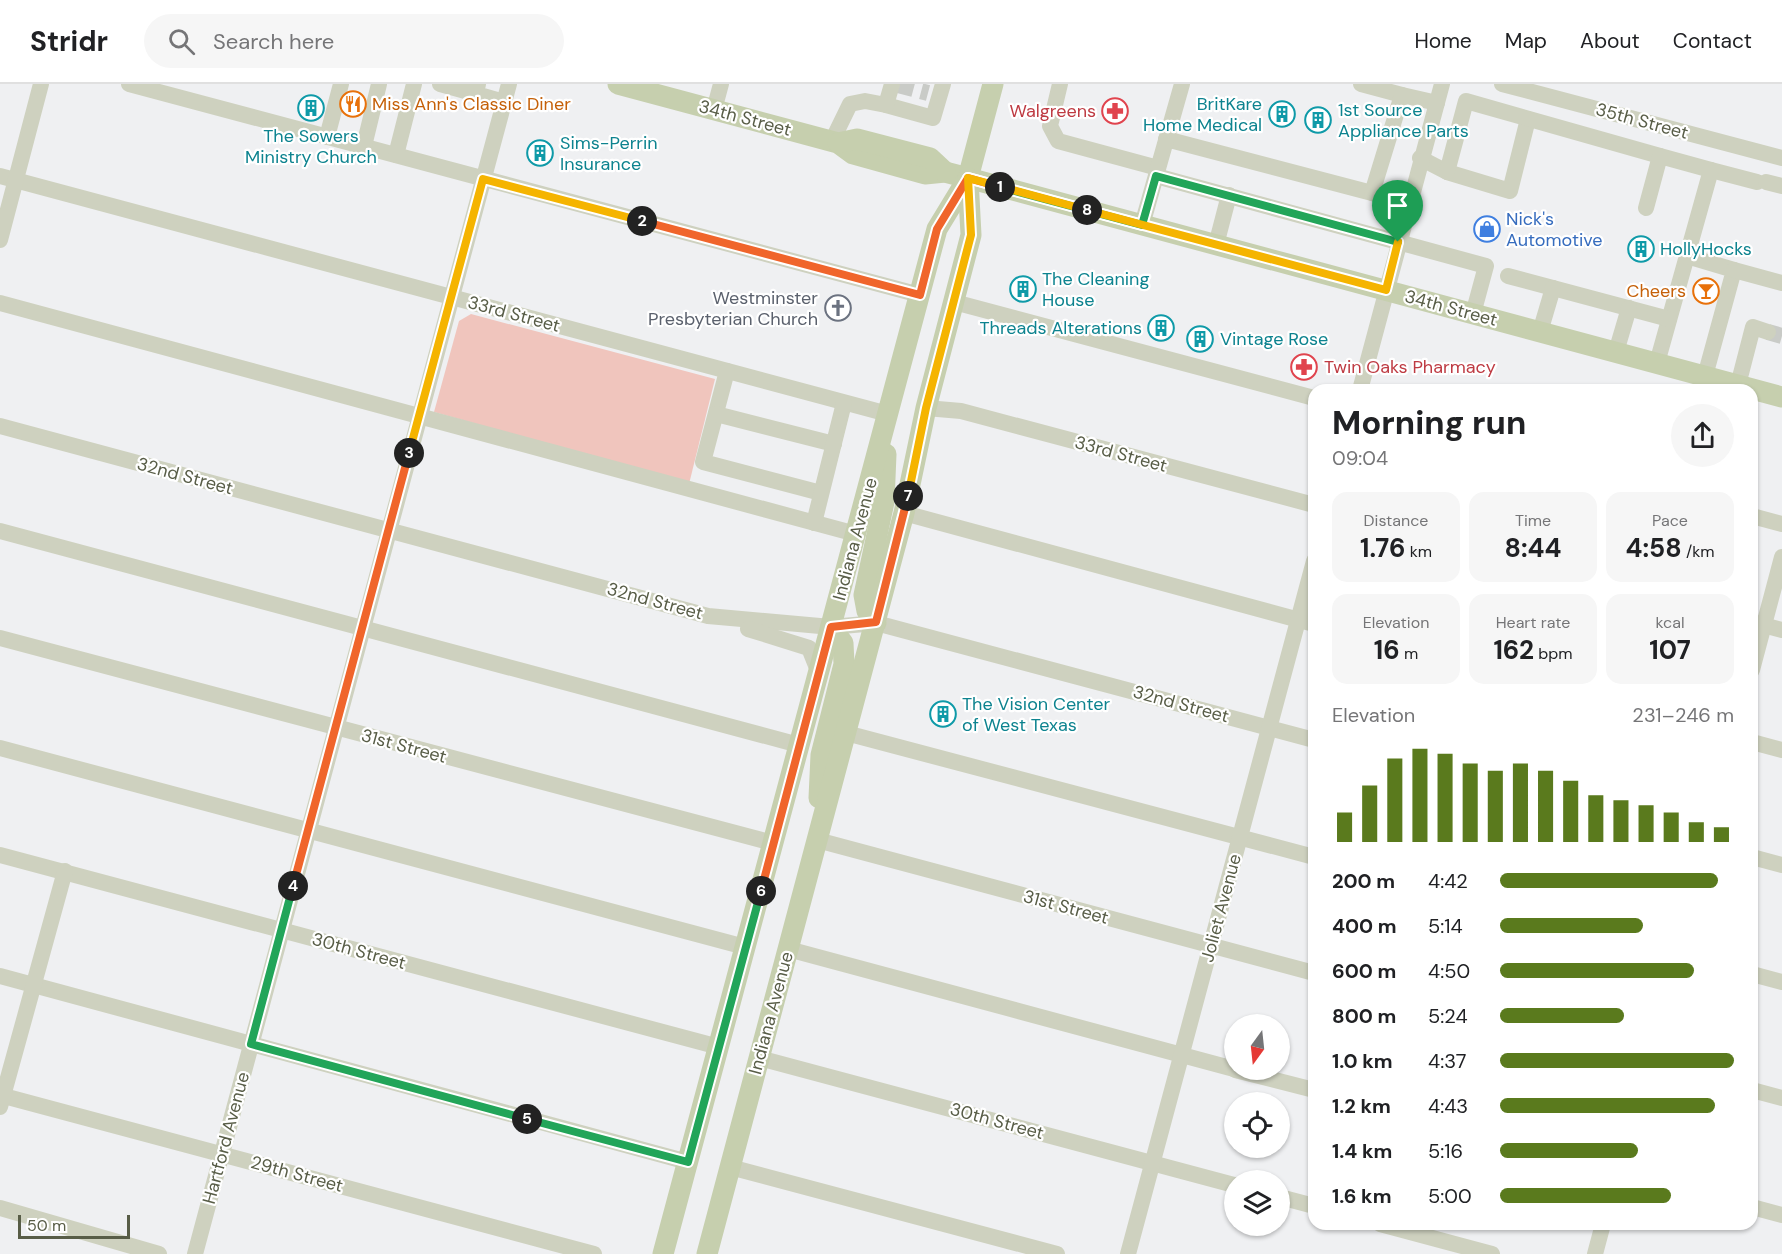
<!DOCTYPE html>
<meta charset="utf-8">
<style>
body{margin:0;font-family:"DM Sans",sans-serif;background:#f6f6f6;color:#202124;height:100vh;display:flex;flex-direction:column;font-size:22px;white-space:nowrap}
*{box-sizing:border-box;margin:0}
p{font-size:20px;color:#757577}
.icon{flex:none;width:33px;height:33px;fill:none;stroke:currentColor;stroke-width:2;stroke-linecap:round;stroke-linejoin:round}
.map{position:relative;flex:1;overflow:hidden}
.panel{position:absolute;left:1308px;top:300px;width:450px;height:846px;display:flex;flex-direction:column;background:#fff;border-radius:18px;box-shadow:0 2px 4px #0004}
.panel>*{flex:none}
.needle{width:39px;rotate:195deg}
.controls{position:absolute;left:1224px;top:930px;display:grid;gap:12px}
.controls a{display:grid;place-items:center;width:66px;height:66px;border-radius:50%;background:#fff;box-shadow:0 2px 4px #0004;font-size:30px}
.scale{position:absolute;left:18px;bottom:15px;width:112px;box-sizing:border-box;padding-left:6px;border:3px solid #585d47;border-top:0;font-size:16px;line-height:21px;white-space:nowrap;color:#585d47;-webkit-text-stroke:4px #fff;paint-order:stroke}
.pin{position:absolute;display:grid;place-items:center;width:51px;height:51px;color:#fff;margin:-62px -26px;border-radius:50% 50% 50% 0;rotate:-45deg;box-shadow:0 0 6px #0007}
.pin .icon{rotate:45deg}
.km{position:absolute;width:30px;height:30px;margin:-15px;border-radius:50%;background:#222;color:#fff;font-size:16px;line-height:30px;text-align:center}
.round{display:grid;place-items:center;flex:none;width:63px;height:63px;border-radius:32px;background:#f6f6f6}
.head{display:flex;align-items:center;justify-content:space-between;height:102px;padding:0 24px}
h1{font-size:33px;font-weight:700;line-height:45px}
.stats{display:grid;grid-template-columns:repeat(3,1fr);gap:9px;height:102px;padding:6px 24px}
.stats div{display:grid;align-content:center;border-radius:15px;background:#f6f6f6;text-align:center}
.stats b{font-size:26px;font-weight:700}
.stats small{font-size:16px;font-weight:400}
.stats p{font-size:16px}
.chart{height:168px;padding:12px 24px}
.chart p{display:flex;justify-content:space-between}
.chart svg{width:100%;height:108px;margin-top:6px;stroke:#5a7a1d;stroke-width:6}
ul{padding:0 24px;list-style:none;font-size:20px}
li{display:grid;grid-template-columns:96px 72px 1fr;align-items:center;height:45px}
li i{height:15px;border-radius:8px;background:#5a7a1d}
header{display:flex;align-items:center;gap:36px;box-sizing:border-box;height:84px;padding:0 30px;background:#fff;border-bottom:2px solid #e0e0e0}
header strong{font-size:28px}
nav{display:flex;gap:33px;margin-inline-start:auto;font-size:21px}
.search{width:420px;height:54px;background:#f6f6f6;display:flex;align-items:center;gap:15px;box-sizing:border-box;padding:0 21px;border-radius:33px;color:#757577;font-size:22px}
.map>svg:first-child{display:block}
.green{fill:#f0c5bd}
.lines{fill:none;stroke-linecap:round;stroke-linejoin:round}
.minor-tunnel{stroke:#c9cbc7;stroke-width:16;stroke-dasharray:16 8;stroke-linecap:butt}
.minor{stroke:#ced1bf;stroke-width:16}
.major{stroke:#c6cfae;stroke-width:21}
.split-1-casing{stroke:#fff;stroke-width:12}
.split-2-casing{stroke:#fff;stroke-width:12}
.split-3-casing{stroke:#fff;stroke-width:12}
.split-4-casing{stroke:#fff;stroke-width:12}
.split-5-casing{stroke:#fff;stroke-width:12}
.split-6-casing{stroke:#fff;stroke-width:12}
.split-7-casing{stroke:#fff;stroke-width:12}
.split-8-casing{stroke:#fff;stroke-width:12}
.split-9-casing{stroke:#fff;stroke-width:12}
.split-1{stroke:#22a559;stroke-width:8}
.split-2{stroke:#f0652b;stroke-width:8}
.split-3{stroke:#f5b400;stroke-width:8}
.split-4{stroke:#f0652b;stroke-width:8}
.split-5{stroke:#22a559;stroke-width:8}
.split-6{stroke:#22a559;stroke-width:8}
.split-7{stroke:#f0652b;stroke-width:8}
.split-8{stroke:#f5b400;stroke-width:8}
.split-9{stroke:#f5b400;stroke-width:8}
.labels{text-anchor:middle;stroke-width:4.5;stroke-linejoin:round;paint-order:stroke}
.food-label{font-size:18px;fill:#c56008;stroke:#fff;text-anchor:start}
.culture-label{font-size:18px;fill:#0d838f;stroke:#fff;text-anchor:start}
.health-label{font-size:18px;fill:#be3a42;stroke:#fff;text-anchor:end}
.street-label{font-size:18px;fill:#585d47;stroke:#fff}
.shop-label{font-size:18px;fill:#366cbe;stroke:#fff;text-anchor:start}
.worship-label{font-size:18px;fill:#5b616d;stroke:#fff;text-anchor:end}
</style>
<header>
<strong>Stridr</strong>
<div class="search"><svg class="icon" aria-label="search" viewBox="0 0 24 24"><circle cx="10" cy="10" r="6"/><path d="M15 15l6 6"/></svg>Search here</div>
<nav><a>Home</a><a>Map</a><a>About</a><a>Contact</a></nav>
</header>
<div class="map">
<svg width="1782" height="1170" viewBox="0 0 1782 1170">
<rect width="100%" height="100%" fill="#eff0f2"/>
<polygon class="green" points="471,230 715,295 689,400 434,328 459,237"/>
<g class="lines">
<g class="minor-tunnel">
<polyline points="898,1 928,9"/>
<polyline points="1768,248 1782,252"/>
</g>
<g class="minor">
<polyline points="129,0 920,211"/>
<polyline points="440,0 476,10"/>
<polyline points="478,0 476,10 504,18"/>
<polyline points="1060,0 1050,42 1058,57 1158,84"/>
<polyline points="1361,0 1402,11"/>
<polyline points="1502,0 1782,74"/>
<polyline points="886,21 933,34 943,0"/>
<polyline points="714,26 721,0"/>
<polyline points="327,53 341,0"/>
<polyline points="1166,55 1372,109"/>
<polyline points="832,57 850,20 865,17 886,21 892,0"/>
<polyline points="364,62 379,0"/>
<polyline points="396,71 414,0"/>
<polyline points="1420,74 1447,88 1510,107 1528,35"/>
<polyline points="1711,86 1757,98"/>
<polyline points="1447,88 1466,17 1660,72"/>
<polyline points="0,92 888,330"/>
<polyline points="1156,92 1486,182 1473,230"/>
<polyline points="1766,98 1782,102"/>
<polyline points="1410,119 1372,109 1402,11 1437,19"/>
<polyline points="1646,124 1660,72 1711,86 1657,279"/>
<polyline points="1142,141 1182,0"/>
<polyline points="0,156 41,0"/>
<polyline points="1216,161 1229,111"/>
<polyline points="1687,172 1734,186 1705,292"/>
<polyline points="1734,186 1782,199"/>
<polyline points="1508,192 1669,235"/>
<polyline points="954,218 1314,314"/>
<polyline points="0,219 856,450"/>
<polyline points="1540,248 1553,204"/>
<polyline points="1616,268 1629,224"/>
<polyline points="727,287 703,378 821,409"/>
<polyline points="1738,301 1753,243 1768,248"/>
<polyline points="1360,306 1442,0"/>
<polyline points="926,324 961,327 1314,421"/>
<polyline points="716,330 834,360"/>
<polyline points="0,342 708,532 831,543 876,539 1314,656"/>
<polyline points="904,429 1314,540"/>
<polyline points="1752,432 1782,440"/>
<polyline points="814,439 844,319"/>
<polyline points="0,447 799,661"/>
<polyline points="1752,538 1782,546"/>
<polyline points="748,545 809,564 819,589"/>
<polyline points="0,554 773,759"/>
<polyline points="1752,586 1782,473"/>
<polyline points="846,649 1314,773"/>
<polyline points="1752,658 1782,666"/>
<polyline points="0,664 745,863"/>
<polyline points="817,756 1314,889"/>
<polyline points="0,771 719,963"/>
<polyline points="1752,773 1782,781"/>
<polyline points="788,865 1234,985"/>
<polyline points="1752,890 1782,898"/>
<polyline points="0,892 688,1078"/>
<polyline points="759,974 1234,1101"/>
<polyline points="1235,986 1314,1006"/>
<polyline points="1752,1006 1782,1014"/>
<polyline points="0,1011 594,1170"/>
<polyline points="0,1023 65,787"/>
<polyline points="730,1083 1057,1170"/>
<polyline points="1280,1113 1314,1122"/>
<polyline points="1752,1123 1782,1131"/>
<polyline points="0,1124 159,1170"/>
<polyline points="1380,1140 1492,1170"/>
<polyline points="195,1170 509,0"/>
<polyline points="1128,1170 1314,477"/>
<polyline points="1595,1170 1603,1140"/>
</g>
<g class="major">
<polyline points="618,0 838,59 853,70 925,90 945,88 968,94 1782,313"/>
<polyline points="838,59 857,55 930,74 945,88"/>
<polyline points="876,539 867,527 864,511 884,418 886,370"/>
<polyline points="819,714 821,671 844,580 843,559 831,543"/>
<polyline points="663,1170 937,145 968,94 993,0"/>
<polyline points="707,1170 904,429 926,324 971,151 968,94"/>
</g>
</g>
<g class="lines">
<g class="split-1-casing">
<polyline id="split-1" points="1000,103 1142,141 1156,92 1398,158"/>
</g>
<g class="split-2-casing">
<polyline id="split-2" points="642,137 920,211 937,145 968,94 1000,103"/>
</g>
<g class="split-3-casing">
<polyline id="split-3" points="409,369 483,95 642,137"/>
</g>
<g class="split-4-casing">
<polyline id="split-4" points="293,802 409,369"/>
</g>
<g class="split-5-casing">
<polyline id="split-5" points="293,802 251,960 527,1035"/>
</g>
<g class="split-6-casing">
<polyline id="split-6" points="527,1035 688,1078 761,807"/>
</g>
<g class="split-7-casing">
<polyline id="split-7" points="761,807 831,543 876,538 908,412"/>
</g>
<g class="split-8-casing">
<polyline id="split-8" points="908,412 926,324 971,151 968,94 1087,126"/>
</g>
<g class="split-9-casing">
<polyline id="split-9" points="1087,126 1386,206 1398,158"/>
</g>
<use href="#split-1" class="split-1"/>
<use href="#split-2" class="split-2"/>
<use href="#split-3" class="split-3"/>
<use href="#split-4" class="split-4"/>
<use href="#split-5" class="split-5"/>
<use href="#split-6" class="split-6"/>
<use href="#split-7" class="split-7"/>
<use href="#split-8" class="split-8"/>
<use href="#split-9" class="split-9"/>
</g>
<defs>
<g id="restaurant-ring" transform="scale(1.35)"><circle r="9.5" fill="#fff" stroke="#e8710a" stroke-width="1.5"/><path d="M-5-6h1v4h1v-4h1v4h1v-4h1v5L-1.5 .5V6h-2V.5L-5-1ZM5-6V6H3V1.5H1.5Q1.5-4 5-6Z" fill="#e8710a"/></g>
<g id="building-ring" transform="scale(1.35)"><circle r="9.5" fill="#fff" stroke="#0f9aa8" stroke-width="1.5"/><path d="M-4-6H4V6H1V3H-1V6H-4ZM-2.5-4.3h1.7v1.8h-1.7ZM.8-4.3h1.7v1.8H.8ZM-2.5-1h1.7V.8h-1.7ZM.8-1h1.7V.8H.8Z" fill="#0f9aa8"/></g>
<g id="pharmacy-ring" transform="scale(1.35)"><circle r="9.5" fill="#fff" stroke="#e0444e" stroke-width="1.5"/><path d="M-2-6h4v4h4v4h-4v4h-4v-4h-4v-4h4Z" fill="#e0444e"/></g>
<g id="shop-ring" transform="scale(1.35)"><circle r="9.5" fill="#fff" stroke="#3f7fe0" stroke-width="1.5"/><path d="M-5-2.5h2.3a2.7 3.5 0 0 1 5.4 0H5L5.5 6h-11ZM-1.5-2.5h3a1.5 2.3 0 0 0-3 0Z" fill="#3f7fe0"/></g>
<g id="bar-ring" transform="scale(1.35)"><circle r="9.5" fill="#fff" stroke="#e8710a" stroke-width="1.5"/><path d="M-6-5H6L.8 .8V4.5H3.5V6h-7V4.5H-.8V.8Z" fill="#e8710a"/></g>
<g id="church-ring" transform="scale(1.35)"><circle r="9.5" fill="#fff" stroke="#6b7280" stroke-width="1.5"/><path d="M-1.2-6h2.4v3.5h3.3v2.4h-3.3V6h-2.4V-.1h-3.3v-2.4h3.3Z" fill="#6b7280"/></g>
</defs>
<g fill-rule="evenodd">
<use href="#restaurant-ring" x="353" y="20"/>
<use href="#building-ring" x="311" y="24"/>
<use href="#pharmacy-ring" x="1115" y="27"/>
<use href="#building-ring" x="1282" y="30"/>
<use href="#building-ring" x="1318" y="36"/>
<use href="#building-ring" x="540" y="69"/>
<use href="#shop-ring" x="1487" y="145"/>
<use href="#building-ring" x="1641" y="165"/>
<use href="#building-ring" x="1023" y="205"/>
<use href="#bar-ring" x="1706" y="207"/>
<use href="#church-ring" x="838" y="224"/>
<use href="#building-ring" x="1161" y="244"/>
<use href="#building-ring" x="1200" y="255"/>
<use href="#pharmacy-ring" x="1304" y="283"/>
<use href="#building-ring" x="943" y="630"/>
</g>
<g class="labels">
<g class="food-label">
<text x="372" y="26">Miss Ann's Classic Diner</text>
<text x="1686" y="213" text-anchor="end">Cheers</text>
</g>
<g class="culture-label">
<text x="1262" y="26" text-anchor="end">BritKare<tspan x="1262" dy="21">Home Medical</tspan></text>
<text x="1338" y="32">1st Source<tspan x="1338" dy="21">Appliance Parts</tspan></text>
<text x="311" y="58" text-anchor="middle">The Sowers<tspan x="311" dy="21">Ministry Church</tspan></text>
<text x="560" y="65">Sims-Perrin<tspan x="560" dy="21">Insurance</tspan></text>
<text x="1660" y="171">HollyHocks</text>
<text x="1042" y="201">The Cleaning<tspan x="1042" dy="21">House</tspan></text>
<text x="1142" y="250" text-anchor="end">Threads Alterations</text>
<text x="1220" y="261">Vintage Rose</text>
<text x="962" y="626">The Vision Center<tspan x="962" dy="21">of West Texas</tspan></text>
</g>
<g class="health-label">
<text x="1096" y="33">Walgreens</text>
<text x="1324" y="289" text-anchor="start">Twin Oaks Pharmacy</text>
</g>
<g class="street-label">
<text transform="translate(745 34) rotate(15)" y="6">34th Street</text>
<text transform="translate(1642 37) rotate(15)" y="6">35th Street</text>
<text transform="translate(1451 224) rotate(15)" y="6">34th Street</text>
<text transform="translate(514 230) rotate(15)" y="6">33rd Street</text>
<text transform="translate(1121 370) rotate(15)" y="6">33rd Street</text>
<text transform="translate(185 392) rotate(15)" y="6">32nd Street</text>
<text transform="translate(855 455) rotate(-75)" y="6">Indiana Avenue</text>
<text transform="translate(655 517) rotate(15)" y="6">32nd Street</text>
<text transform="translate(1181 620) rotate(15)" y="6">32nd Street</text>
<text transform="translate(404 662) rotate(15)" y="6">31st Street</text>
<text transform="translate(1066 823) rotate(15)" y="6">31st Street</text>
<text transform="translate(1221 824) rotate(-75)" y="6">Joliet Avenue</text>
<text transform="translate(359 867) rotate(15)" y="6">30th Street</text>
<text transform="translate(771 929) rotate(-75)" y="6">Indiana Avenue</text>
<text transform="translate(997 1037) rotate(15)" y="6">30th Street</text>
<text transform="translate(226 1054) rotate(-75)" y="6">Hartford Avenue</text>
<text transform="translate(297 1090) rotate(15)" y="6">29th Street</text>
</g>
<g class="shop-label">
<text x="1506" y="141">Nick's<tspan x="1506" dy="21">Automotive</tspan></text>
</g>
<g class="worship-label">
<text x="818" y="220">Westminster<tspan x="818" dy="21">Presbyterian Church</tspan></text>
</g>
</g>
</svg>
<div class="controls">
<a><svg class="needle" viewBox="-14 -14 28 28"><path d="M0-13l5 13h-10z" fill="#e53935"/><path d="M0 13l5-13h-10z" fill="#757577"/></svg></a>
<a><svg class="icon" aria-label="locate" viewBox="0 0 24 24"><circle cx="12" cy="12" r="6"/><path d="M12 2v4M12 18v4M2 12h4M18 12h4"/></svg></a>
<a><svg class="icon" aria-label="layers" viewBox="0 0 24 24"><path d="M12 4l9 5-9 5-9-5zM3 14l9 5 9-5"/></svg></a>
</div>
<div class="scale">50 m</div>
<div class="pin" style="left:1398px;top:158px;background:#1e9e55"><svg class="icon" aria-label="arrive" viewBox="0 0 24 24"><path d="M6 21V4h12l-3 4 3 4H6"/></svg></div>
<b class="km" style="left:1000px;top:103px">1</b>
<b class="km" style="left:642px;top:137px">2</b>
<b class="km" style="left:409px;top:369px">3</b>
<b class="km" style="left:293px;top:802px">4</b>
<b class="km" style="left:527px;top:1035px">5</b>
<b class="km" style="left:761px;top:807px">6</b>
<b class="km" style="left:908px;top:412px">7</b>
<b class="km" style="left:1087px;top:126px">8</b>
<section class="panel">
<div class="head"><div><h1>Morning run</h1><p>09:04</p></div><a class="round"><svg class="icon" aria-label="share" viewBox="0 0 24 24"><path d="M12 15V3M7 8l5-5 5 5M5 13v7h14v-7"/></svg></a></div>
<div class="stats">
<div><p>Distance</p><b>1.76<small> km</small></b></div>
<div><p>Time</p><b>8:44</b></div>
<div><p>Pace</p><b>4:58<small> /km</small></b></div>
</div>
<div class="stats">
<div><p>Elevation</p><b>16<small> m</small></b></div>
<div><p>Heart rate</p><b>162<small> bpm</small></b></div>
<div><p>kcal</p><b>107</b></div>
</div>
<div class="chart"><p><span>Elevation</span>231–246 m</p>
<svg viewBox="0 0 160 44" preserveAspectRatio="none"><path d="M5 44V32M15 44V21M25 44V10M35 44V6M45 44V8M55 44V12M65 44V15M75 44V12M85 44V15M95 44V19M105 44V25M115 44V27M125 44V29M135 44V32M145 44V36M155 44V38"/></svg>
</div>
<ul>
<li><b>200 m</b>4:42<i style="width:93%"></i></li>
<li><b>400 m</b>5:14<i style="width:61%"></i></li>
<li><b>600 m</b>4:50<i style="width:83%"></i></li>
<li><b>800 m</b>5:24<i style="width:53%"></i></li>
<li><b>1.0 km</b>4:37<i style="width:100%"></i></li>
<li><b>1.2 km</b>4:43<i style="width:92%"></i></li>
<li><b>1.4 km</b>5:16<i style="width:59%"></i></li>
<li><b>1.6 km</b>5:00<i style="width:73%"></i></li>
</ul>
</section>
</div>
